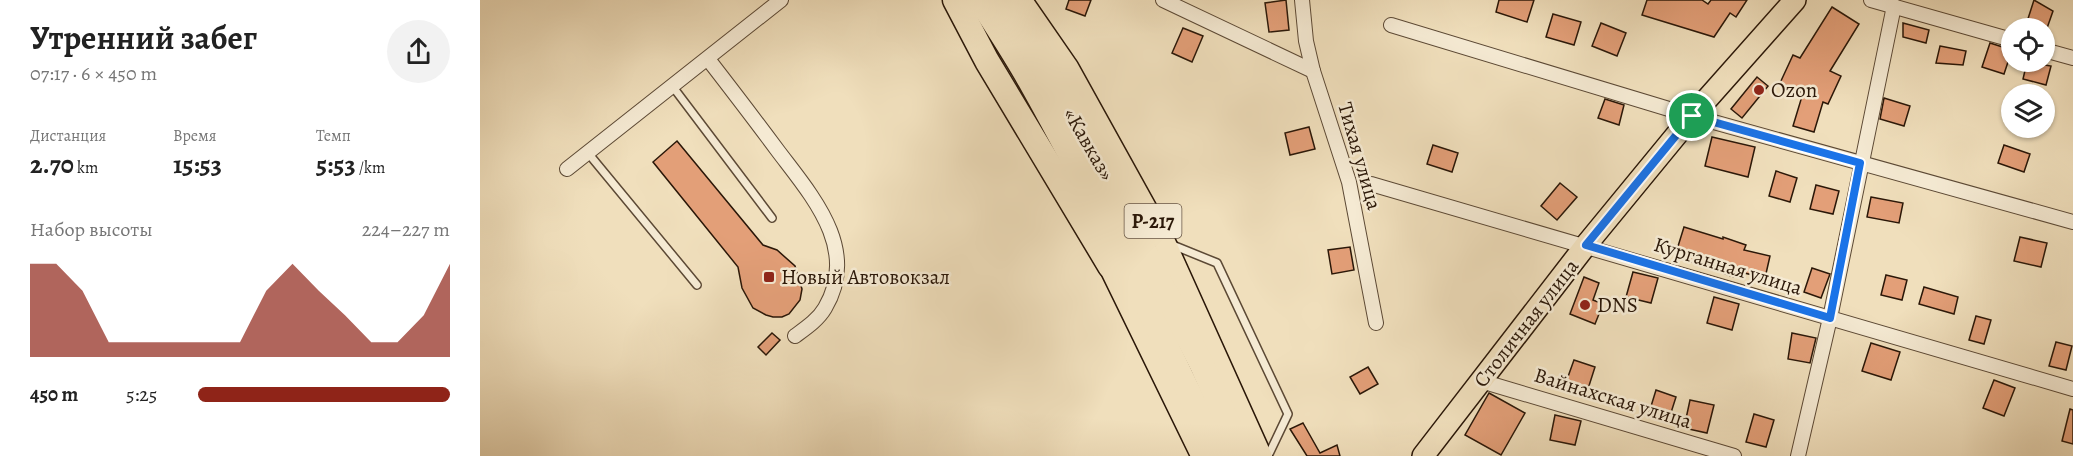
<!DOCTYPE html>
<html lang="ru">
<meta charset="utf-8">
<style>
body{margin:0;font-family:Alegreya,serif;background:#f2f2f2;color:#222;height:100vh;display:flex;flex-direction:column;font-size:22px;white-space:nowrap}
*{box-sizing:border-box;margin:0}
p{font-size:20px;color:#767676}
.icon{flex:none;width:33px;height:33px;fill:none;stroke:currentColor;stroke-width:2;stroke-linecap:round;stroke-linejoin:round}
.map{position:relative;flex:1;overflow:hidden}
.sheet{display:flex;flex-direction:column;background:#fff;width:480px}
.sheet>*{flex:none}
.fabs{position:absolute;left:1521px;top:18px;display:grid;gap:12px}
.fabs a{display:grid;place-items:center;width:54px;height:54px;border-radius:50%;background:#fff;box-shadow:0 2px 4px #0004;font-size:30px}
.pin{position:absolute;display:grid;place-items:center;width:51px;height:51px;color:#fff;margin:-26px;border:3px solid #fff;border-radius:50%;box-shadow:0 2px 6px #0007}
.round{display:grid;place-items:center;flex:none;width:63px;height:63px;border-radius:32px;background:#f2f2f2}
.head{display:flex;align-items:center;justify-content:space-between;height:102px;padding:0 30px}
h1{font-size:33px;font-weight:700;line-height:45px}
.figures{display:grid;grid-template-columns:repeat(3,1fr);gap:9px;height:102px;padding:6px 30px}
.figures div{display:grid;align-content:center}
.figures b{font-size:26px;font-weight:700}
.figures small{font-size:16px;font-weight:400}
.figures p{font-size:16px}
.chart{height:168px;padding:12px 30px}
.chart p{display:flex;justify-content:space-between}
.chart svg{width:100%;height:108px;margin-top:6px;fill:#8f2418;opacity:.7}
ul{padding:0 30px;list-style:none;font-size:20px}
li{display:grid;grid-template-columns:96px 72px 1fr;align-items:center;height:45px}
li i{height:15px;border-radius:8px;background:#8f2418}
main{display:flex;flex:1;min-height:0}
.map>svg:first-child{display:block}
.building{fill:#e39f78;stroke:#2a1708;stroke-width:1.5}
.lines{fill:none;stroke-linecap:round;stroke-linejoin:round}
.lane-casing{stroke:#5c4935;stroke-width:10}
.street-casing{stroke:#5c4935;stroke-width:16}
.primary-casing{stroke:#2a1708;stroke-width:24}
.highway-casing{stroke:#2a1708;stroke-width:27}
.lane{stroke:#f5ead3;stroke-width:7}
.street{stroke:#f5ead3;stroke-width:14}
.primary{stroke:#f0dfbc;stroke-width:21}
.highway{stroke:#f0dfbc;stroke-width:24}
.route-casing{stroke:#fff;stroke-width:12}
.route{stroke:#1a73e8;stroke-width:8}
.poi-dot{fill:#8f2418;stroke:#f5ead3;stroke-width:2}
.labels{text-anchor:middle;stroke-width:5;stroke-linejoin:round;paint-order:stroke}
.shield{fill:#f5ead3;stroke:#675645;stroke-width:1.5}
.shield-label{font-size:20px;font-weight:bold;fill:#2a1708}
.poi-label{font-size:21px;fill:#2a1708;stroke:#f5ead3;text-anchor:start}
.street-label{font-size:21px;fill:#2a1708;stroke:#f5ead3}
</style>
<main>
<section class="sheet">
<div class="head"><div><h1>Утренний забег</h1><p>07:17 · 6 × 450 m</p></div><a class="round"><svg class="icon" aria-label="share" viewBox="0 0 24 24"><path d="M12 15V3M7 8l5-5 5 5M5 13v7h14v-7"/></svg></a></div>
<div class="figures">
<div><p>Дистанция</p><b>2.70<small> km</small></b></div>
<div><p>Время</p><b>15:53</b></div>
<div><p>Темп</p><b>5:53<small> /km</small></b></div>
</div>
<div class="chart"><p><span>Набор высоты</span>224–227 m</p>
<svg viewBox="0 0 160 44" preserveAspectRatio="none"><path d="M0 44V6L10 6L20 17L30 38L40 38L50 38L60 38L70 38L80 38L90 17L100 6L110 17L120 27L130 38L140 38L150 27L160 6V44z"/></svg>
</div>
<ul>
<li><b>450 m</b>5:25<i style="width:100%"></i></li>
</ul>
</section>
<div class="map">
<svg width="1593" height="456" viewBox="0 0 1593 456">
<rect width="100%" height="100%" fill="#f0dfbc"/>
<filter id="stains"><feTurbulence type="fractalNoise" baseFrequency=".00333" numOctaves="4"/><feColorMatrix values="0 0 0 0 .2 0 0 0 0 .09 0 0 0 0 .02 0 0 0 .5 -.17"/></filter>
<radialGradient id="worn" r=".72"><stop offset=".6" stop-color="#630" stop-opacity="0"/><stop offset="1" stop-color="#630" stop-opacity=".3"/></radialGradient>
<g class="building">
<polygon points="589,0 611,0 605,16 586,9"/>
<polygon points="806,0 809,30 789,32 785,3"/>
<polygon points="1019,0 1054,0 1047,22 1016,12"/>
<polygon points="1167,0 1222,0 1228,4 1231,0 1267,0 1256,17 1250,13 1234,37 1162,15"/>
<polygon points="1554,0 1573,11 1566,31 1564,28 1546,25"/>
<polygon points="1352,7 1379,24 1350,71 1361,76 1348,104 1343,102 1334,132 1313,126 1323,93 1300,83 1313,55 1320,58"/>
<polygon points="1073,14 1101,22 1094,45 1066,37"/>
<polygon points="1121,23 1146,33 1137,56 1112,46"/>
<polygon points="1423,23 1449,30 1446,43 1423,37"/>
<polygon points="703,28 723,36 712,62 692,53"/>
<polygon points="1510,43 1532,50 1524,74 1502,67"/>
<polygon points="1460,46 1486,51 1483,65 1456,63"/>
<polygon points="1547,62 1571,66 1566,85 1543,79"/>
<polygon points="1277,77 1288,86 1262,118 1251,109"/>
<polygon points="1404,98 1430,106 1424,126 1400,119"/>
<polygon points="1125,99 1144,105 1139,125 1118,118"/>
<polygon points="829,127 835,149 810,155 805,133"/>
<polygon points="1232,137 1275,147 1268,177 1225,166"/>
<polygon points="197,141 283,245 297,250 315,266 322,289 320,300 309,314 302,317 293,317 286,315 273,308 262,288 258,267 173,162"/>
<polygon points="953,145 978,153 972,172 947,164"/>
<polygon points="1524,145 1550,154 1544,172 1518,163"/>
<polygon points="1296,171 1317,178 1310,202 1289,196"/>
<polygon points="1080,183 1097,197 1077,220 1061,206"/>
<polygon points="1336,185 1359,191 1353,214 1330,209"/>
<polygon points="1391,197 1423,203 1419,223 1387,217"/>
<polygon points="1204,227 1243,239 1243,237 1266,245 1264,250 1290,256 1285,278 1256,271 1254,277 1195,256"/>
<polygon points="1540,237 1567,243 1561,267 1534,261"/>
<polygon points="870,247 874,270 852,274 848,250"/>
<polygon points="1332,268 1350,274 1341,298 1324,292"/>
<polygon points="1153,272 1178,278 1171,303 1146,297"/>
<polygon points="1406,275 1427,280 1422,300 1401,295"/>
<polygon points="1104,277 1119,283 1113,300 1123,304 1115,324 1090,314"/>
<polygon points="1444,287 1478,297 1474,314 1439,304"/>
<polygon points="1234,297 1259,304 1252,330 1227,323"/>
<polygon points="1496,316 1511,320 1504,344 1489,340"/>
<polygon points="292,333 300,340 286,355 278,347"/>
<polygon points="1312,333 1336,338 1330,363 1308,359"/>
<polygon points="1576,342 1592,346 1586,370 1569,366"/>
<polygon points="1391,343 1420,352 1411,380 1382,371"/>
<polygon points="1094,360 1115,367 1107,392 1085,385"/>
<polygon points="888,367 898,384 880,394 870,377"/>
<polygon points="1514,380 1535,388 1524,416 1503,408"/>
<polygon points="1176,390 1196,397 1188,422 1168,416"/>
<polygon points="1009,393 1045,413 1021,455 985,435"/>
<polygon points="1210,400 1234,405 1227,433 1204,428"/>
<polygon points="1590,409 1593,410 1593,444 1582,441"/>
<polygon points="1274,414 1294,420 1286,447 1266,442"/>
<polygon points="1075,415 1101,421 1095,445 1070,440"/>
<polygon points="823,423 840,453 857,445 860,456 827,456 810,429"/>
</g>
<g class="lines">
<g class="lane-casing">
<g id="lane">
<polyline points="193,87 292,218"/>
<polyline points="108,153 217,285"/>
<polyline points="690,244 737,263 808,414 788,456"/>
</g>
</g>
<g class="street-casing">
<g id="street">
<polyline points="683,0 833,71"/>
<polyline points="822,0 826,41 833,71 869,182 896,323"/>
<polyline points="1391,0 1532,40"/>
<polyline points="911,25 1212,116 1593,222"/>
<polyline points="1564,50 1593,58"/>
<path d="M228,59C252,90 275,120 298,151C332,196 380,249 345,308C338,320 326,328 315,336"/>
<polyline points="87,169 301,0"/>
<polyline points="891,184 1593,389"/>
<polyline points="1001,381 1254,456"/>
<polyline points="1318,456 1350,318 1414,6"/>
</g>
</g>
<g class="primary-casing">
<g id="primary">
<polyline points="541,0 588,68 685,243 781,456"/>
<polyline points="623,253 722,456"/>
<polyline points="943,456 1106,245 1212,116 1315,0"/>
</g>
</g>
<g class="highway-casing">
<g id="highway">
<polyline points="475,0 507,61 630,266"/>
<path d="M500,0C517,27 535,54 550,81C619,204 679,329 739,456"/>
<polyline points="523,0 619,160 722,365 763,456"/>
</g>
</g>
<use href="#lane" class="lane"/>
<use href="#street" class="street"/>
<use href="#primary" class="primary"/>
<use href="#highway" class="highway"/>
</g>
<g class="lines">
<g class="route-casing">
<polygon id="route" points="1212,116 1380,163 1350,318 1106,245"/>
</g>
<use href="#route" class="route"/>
</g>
<g class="poi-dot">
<circle cx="1279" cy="90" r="6"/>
<rect x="283" y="271" width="12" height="12" rx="3"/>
<circle cx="1105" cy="305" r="6"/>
</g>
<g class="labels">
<rect class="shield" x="644.5" y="204" width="57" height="34" rx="4.5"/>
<g class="shield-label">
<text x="673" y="228">Р-217</text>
</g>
<g class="poi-label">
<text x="1291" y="97">Ozon</text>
<text x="301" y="284">Новый Автовокзал</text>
<text x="1117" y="312">DNS</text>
</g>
<g class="street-label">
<text transform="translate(609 144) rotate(60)" y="7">«Кавказ»</text>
<text transform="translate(880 156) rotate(74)" y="7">Тихая улица</text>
<text transform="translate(1248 266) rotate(17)" y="7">Курганная улица</text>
<text transform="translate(1046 323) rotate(-52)" y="7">Столичная улица</text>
<text transform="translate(1133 398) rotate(17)" y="7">Вайнахская улица</text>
</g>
</g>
<rect width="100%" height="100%" filter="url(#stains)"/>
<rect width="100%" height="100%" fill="url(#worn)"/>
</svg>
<div class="fabs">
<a><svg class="icon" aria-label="locate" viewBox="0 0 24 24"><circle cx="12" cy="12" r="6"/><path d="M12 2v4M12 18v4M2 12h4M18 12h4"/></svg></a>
<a><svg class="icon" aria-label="layers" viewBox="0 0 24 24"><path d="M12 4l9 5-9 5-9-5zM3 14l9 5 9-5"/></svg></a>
</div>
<div class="pin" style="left:1212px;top:116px;background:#1e9e55"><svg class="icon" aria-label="arrive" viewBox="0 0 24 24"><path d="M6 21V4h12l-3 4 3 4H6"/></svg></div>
</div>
</main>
